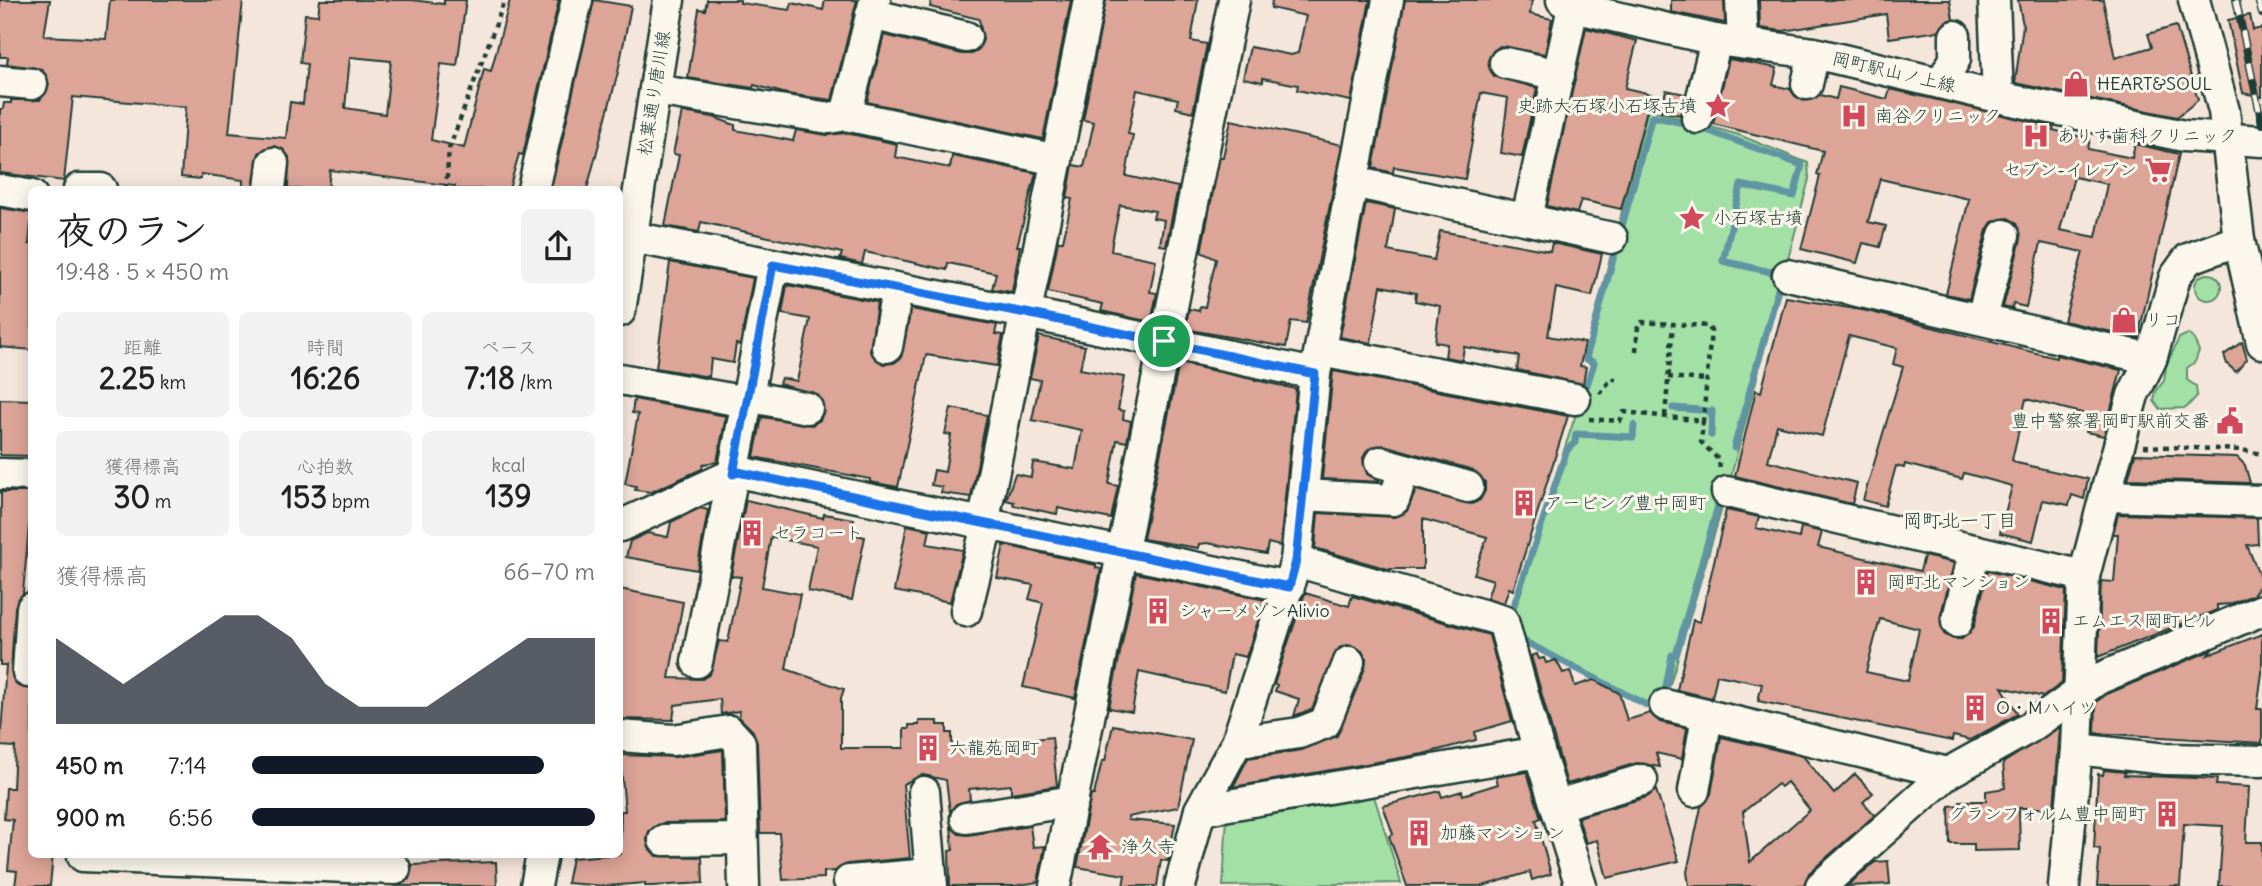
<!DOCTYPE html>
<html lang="ja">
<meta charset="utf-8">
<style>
body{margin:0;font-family:Delius,"Klee One",sans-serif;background:#f2f2f2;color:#222;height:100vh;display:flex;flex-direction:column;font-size:26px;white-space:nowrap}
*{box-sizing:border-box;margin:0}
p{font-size:23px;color:#767676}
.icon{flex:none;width:38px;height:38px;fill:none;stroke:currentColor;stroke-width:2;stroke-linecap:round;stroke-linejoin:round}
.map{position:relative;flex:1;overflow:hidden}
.panel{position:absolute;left:28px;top:186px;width:595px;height:672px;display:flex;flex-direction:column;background:#fff;border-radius:10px;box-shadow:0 4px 18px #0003}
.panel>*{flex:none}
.pin{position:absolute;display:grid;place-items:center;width:60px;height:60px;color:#fff;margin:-30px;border:4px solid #fff;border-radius:50%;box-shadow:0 2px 7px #0007}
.round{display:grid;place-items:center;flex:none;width:74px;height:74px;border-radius:10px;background:#f2f2f2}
.overview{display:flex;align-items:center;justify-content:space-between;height:119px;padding:0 28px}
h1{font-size:38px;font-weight:700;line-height:52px}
.metrics{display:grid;grid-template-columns:repeat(3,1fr);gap:10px;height:119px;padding:7px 28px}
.metrics div{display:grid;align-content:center;border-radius:10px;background:#f2f2f2;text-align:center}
.metrics b{font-size:30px;font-weight:700}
.metrics small{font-size:19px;font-weight:400}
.metrics p{font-size:19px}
.chart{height:196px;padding:14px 28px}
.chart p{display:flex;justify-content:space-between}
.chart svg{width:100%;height:126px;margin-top:7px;fill:#111827;opacity:.7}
ul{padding:0 28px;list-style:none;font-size:23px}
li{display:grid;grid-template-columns:112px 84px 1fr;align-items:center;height:52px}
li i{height:18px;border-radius:9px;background:#111827}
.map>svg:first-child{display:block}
.green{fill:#a3e0a6;stroke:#618e6d;stroke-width:2}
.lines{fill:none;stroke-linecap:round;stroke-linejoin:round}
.stream{stroke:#5f94a2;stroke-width:7}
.building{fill:#dda498;stroke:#1f3d34;stroke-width:2;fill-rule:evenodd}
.minor-casing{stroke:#1f3d34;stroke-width:35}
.path{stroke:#1f3d34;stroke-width:4.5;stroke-dasharray:5 5;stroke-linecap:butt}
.minor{stroke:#fbf7ec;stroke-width:30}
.rail-casing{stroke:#1f3d34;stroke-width:8}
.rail{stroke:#fbf7ec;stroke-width:5;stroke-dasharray:16;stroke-linecap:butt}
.route-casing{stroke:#fff;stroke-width:14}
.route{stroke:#1a73e8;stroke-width:9}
.labels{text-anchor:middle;stroke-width:6;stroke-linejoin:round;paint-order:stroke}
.street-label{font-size:18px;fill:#1f3d34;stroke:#fbf7ec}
.poi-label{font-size:18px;fill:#1f3d34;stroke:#fbf7ec;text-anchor:start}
.neighbourhood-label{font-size:19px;fill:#1f3d34;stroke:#fbf7ec}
</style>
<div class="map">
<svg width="2262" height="886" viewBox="0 0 2262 886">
<rect width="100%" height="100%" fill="#f5e6db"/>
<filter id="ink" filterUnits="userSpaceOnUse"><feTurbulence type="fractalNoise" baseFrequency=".0143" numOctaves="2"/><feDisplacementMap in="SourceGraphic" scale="14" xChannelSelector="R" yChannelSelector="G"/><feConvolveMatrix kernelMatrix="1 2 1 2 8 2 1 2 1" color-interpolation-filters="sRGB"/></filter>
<g filter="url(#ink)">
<g class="green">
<polygon points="1648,109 1739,135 1808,163 1809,179 1729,484 1661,715 1512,636 1512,609 1592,365 1584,360"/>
<circle cx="2208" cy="287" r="13"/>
<polygon points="2188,334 2194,339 2199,351 2195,362 2187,368 2187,380 2196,386 2197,396 2186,408 2160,409 2154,401 2156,391 2164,381 2166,366 2179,338"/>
<polygon points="1373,793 1401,883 1223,886 1227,816"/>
</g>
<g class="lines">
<g class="stream">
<polyline points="1585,391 1594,363 1586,358 1652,116 1693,125 1802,165 1794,196 1741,185 1723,261 1771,272 1779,286 1734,448"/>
<polyline points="1673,408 1700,410"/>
<polyline points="1707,411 1712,411 1711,435"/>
<polyline points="1513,616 1513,608 1567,450 1575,443 1576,434 1633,437 1634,425"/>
<polyline points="1518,638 1656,710"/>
<polyline points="1664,697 1672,655 1676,655 1719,502"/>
</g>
</g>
<g class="building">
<path d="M0,0H50L44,36L106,39L110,0H243L229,133L286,138L290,102L303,104L307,64L300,63L305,14L318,15L320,0H412L444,4V0H466L457,66L441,64L431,140L464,148L484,69L491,71L510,0H559L523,155L519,154L509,189H454L455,186L330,170L328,189H288L289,157L283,149L274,146L259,153L253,189H243V180L201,174V179L181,177L186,107L73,97L64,181L0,173V109H3L4,103H11V100H40L49,85L42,69L7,64L8,57H0ZM350,57L391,61L385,114L345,108Z"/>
<polygon points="594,0 631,6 618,72 587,189 551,189"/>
<polygon points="707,0 740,0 740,3 790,10 792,3 823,10 825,0 857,0 832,100 787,94 754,85 753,88 688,78 699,9 705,10"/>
<polygon points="931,0 1071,0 1043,139 867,102 884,35 962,54 972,54 979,49 983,40 979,19 930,7"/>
<polygon points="1106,0 1198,0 1191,41 1207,44 1193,112 1176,108 1178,99 1137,90 1128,134 1133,135 1126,176 1178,187 1166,246 1160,245 1164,220 1153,218 1155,211 1120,205 1112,243 1111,251 1156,260 1150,292 1157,293 1151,322 1101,311 1103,304 1048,292 1058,241 1063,241 1072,199 1067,198 1073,165 1084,167 1094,122 1083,120"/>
<polygon points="1272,0 1370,0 1351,101 1297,90 1298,85 1263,78 1263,82 1243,78 1250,47 1291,55 1298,53 1306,16 1271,8"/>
<polygon points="1405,0 1532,0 1530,14 1552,19 1545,54 1500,46 1493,51 1488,60 1494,76 1537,88 1522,157 1501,153 1508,98 1481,93 1465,179 1394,167 1393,173 1373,168"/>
<polygon points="1671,0 1724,0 1725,23 1671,12"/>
<polygon points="1759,0 1950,0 1953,19 1946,21 1939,31 1889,38 1886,14 1783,31 1760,28"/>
<polygon points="2018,0 2103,0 2115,58 2152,47 2148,34 2176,26 2198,100 2177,117 2015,83 2023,25"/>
<polygon points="2250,15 2253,30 2262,28 2262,97 2243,93 2228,20"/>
<polygon points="1586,28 1637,41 1625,88 1651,94 1621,209 1581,200 1577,213 1547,206"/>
<path d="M1729,59L1777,68L1773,85L1790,89L1795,96L1804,101L1820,95L1836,99L1839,87L1887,99L1890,89L2054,127L2053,130L2090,139L2088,149L2132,158L2135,144L2179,154L2138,338L2064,321L2083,252L2041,243L2026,307L2013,304L2012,309L2003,307L2021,239L2017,223L2008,218L1992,222L1987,230L1969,299L1946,294L1969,199L1880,179L1868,222L1886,226L1880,247L1863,243L1857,263L1801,249L1820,176L1817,175L1823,151L1713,124ZM2074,177L2107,184L2096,237L2060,230Z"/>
<polygon points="1666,90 1685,94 1680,115 1661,111"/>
<polygon points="682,112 713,117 735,125 735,130 793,141 796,130 827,135 846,133 897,144 895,157 950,168 952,156 1036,173 1017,246 1020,246 1012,292 992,289 996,273 948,263 947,270 865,252 862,264 840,259 842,253 701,222 699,232 665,226 679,155 673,154"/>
<polygon points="1231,120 1342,145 1306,323 1291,321 1286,347 1185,329 1189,309 1199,311 1200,306 1205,307 1216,259 1201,252 1220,157 1223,157"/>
<polygon points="1366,203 1395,209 1388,251 1434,260 1440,231 1550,251 1552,243 1602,254 1592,296 1556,288 1548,336 1585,343 1580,366 1586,367 1583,384 1517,370 1519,356 1464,347 1462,360 1445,357 1447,344 1435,342 1440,306 1415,301 1416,293 1381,286 1371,343 1340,337"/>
<polygon points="0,208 32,213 29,244 32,244 32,350 0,347"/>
<polygon points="670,262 753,278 740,345 736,344 733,363 711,359 709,377 656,368"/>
<polygon points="787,285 877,302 870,352 883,364 894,363 901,358 911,309 997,325 995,334 1003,335 997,366 926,355 898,487 870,482 870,479 754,457 762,417 812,425 820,420 824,411 818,395 779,384 781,378 797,381 810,319 782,314"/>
<polygon points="1786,297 1867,311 2056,358 2056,355 2121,370 2104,436 2086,432 2090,415 2026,399 2012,460 2017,463 2088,479 2084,499 2072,495 2069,505 2043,500 2033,541 2000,533 2012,486 1964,473 1962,479 1905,464 1904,468 1896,466 1885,506 1863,500 1903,367 1893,364 1897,348 1849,336 1822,436 1777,425 1768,461 1857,483 1852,504 1735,476 1756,390 1761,392"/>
<polygon points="1039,336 1085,346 1080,369 1124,377 1118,410 1124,411 1123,419 1131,421 1127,442 1117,440 1109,484 1118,486 1111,519 1058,508 1057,514 1013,505 1014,502 1006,500 1015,474 1031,477 1033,462 1075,469 1082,430 1032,420 1040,380 1030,378"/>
<polygon points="2242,342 2247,359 2236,372 2227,364 2224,355"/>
<polygon points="1179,363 1296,389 1280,546 1268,543 1266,554 1207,543 1199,544 1198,548 1143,539"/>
<polygon points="1333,371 1568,416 1513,590 1509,588 1504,603 1487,598 1493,580 1474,574 1487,537 1423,519 1423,569 1388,569 1315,548 1318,513 1394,517 1407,511 1416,490 1472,504 1480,500 1485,491 1485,482 1473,470 1384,445 1368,449 1363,458 1367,474 1381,482 1322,479"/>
<polygon points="0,399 32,400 32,456 0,455"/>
<polygon points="634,399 726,416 717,462 703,464 702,469 651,492 635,490 636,486 625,484 638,414 632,413"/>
<polygon points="951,408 987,415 971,497 941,493 942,487 931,485 934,470 945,472 951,435 945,434"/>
<polygon points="2135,454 2237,457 2245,465 2250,483 2128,479"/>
<polygon points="1,492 32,492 23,593 15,607 11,671 18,686 32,689 32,854 53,854 50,886 15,886 17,871 8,870 13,820 4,819 6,788 13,788 15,747 0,746 6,665 0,665"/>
<polygon points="746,500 823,518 824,514 854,519 852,534 865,537 852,600 808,591 817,546 771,537 762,587 800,594 786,669 844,689 841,698 841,748 904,748 904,729 909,729 909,725 919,725 919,721 938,721 938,725 947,725 947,733 952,733 952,748 1052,737 1057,786 1011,793 1011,785 969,789 970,800 956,804 950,812 946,780 922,775 903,784 910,858 847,864 835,871 824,872 824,878 783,880 779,833 760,833 757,743 753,731 739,717 739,711 721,714 720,699 675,705 673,720 620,719 620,589 683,602 669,678 702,679 710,674 719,641 728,642 741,577 731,576"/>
<polygon points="700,508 708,510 697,570 626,557 630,541 647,533 668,537 671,522"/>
<path d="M1726,510L1759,517L1756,528L1799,538L1801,527L1822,532L1818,547L1920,571L1924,556L1954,563L1940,618L1944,634L1953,639H1962L1974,627L1988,571L2066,590L2062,683L2043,697L2002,687L2018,714L1970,740L1953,736L1952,741L1758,701L1762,684L1717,675L1712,698L1677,690L1693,620L1700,622ZM1880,619L1919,629L1908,681L1866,672Z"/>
<polygon points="2118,514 2257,518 2258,544 2247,545 2262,582 2253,595 2230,604 2217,605 2217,610 2098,657 2101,581 2114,582 2118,534 2113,534"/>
<polygon points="907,525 930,530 927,544 963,550 950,602 894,591"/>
<polygon points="1004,545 1096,565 1096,568 1101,569 1075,698 1023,687 1043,603 1029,599 1033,585 997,578"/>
<polygon points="1136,573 1265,600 1246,657 1232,654 1225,691 1139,672 1132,712 1109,708"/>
<polygon points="1305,593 1349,606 1352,596 1489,635 1512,721 1475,732 1476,740 1423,754 1233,787 1248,758 1302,750 1337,736 1365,668 1366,659 1362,651 1347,645 1339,648 1312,709 1294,716 1299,699 1275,691 1277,685 1274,684"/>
<polygon points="2262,634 2262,673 2257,709 2262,709 2262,743 2095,733 2096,702 2107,694 2212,650 2208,655"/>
<polygon points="1537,654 1539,659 1544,658 1546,663 1556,660 1563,673 1570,671 1575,686 1594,680 1619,693 1627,720 1650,713 1660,722 1687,728 1682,759 1656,753 1660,767 1637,763 1567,784 1531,656"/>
<polygon points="1113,725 1192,740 1178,807 1128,817 1128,820 1175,824 1168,861 1161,860 1157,886 1123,886 1125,875 1077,867 1091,795 1094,795 1102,761 1105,761"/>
<polygon points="2060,727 2054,808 2019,808 2020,850 1974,851 1974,844 1950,844 1949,806 1960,805 1960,801 1986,801 1986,791 2005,788 2003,763"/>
<path d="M1721,737L1803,756L1834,794L1855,774L1873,793L1863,802L1875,815L1809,873L1804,886H1689L1687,872L1701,807L1711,794ZM1787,782L1810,810L1750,862L1743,812L1778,784L1781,787Z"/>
<polygon points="723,750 725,822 663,823 649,831 647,840 649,848 656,856 702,857 703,883 652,886 645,886 645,883 606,886 567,883 572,858 620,854 621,811 625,811 620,755 675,757"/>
<polygon points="2104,770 2125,772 2124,775 2217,779 2216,785 2249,787 2246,842 2262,842 2262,886 2219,886 2223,826 2184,824 2180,886 2097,886 2100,849 2094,848 2098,774 2103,775"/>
<polygon points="1527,772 1541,818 1536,820 1551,874 1532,880 1530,872 1483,886 1407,886 1389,836 1393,834 1383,806 1440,791 1442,797 1462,791 1463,795 1498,784 1496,777"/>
<polygon points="1656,790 1679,861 1607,878 1597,840 1586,843 1578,817 1647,797"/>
<polygon points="1030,826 1033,847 1045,846 1038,882 1014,886 950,886 949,851 953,850 951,827 959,834 968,835"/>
<polygon points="1888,861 1890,884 1847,886 1875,862"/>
<polygon points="496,862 497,886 397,886 409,879 412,865"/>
</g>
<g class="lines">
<g class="minor-casing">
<g id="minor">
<polyline points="1562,0 1573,7 1716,40 1814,53 1998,97 2184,136 2262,141"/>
<polyline points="1741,0 1743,43"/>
<polyline points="1994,0 1998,97"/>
<polyline points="2194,0 2224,111 2239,240 2262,343"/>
<polyline points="871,14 966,37"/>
<polyline points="1505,63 1559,75"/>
<polyline points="0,81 32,84"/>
<polyline points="1941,83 1955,59 1955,36"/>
<polyline points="1807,84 1814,53"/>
<polyline points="655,90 829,118 846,115 1057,160"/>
<polyline points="846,115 875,0"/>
<polyline points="1697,118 1716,40"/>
<polyline points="1353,182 1612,238"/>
<polyline points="79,189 101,189"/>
<polyline points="270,189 273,163"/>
<polyline points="533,189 577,0"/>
<polyline points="0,190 32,196"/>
<polyline points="1527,218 1573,7"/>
<polyline points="631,237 1026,313 1315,374"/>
<polyline points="1788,275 2151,359"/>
<polyline points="620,311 669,0"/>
<polyline points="1982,318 2004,235"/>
<polyline points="887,347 897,290"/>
<polyline points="1320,351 1575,399"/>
<polyline points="620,379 747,402"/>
<polyline points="748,396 807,408"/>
<polyline points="1380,462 1468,487"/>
<polyline points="0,474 32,475"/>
<polyline points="1727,492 2084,576"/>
<polyline points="1303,495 1394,500 1404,469"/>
<polyline points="2105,496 2262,501"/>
<polyline points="983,524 1089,0"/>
<polyline points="620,526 738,472 1289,587"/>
<polyline points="1296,561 1503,621 1539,752 1581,886"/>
<polyline points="966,611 987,525"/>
<polyline points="1957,622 1975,550"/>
<polyline points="697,662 773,265"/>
<polyline points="28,672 32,608"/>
<polyline points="1665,705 1948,773"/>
<polyline points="620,736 673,740 729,731 740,743 744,886"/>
<polyline points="1237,742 1299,733 1325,723 1349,662"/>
<polyline points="2077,749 2166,759 2262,761"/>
<polyline points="1694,791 1707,716"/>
<polyline points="924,792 932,886"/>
<polyline points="1558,805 1642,780"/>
<polyline points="1200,810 1539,752"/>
<polyline points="966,818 1073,801"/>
<polyline points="664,840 742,839"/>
<polyline points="83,856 395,869"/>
<polyline points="849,881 930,874"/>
<polyline points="536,886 542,854"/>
<polyline points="1055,886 1234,0"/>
<polyline points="1180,886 1200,810 1237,742 1296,561 1315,374 1388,0"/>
<polyline points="1821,886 1948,773 2029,728 2098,679 2262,610"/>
<polyline points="2064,886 2077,749 2084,576 2105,496 2133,395 2151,359 2175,277 2188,259 2239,240"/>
</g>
</g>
<g class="path">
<polyline points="446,189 449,149 505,0"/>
<polyline points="1636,351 1638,326 1642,322 1673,324"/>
<polyline points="1668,377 1707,380"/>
<polyline points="1600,394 1611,379 1616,379"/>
<polyline points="1665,416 1673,324 1708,326 1711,331 1703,421"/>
<polyline points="1589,419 1620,421 1624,412 1703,421 1701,442 1719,460 1720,470"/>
<polyline points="2144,446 2242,450 2262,454"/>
</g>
<use href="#minor" class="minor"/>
<g class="rail-casing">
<g id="rail">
<polyline points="2236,0 2262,124"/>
<polyline points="2258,0 2262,14"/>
</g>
</g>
<use href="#rail" class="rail"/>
</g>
</g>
<g class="lines" filter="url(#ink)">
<g class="route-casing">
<polygon id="route" points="773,265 1026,313 1315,374 1296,561 1289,587 738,472 733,474"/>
</g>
<use href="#route" class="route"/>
</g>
<defs>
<g id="shop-bare" transform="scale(2.1)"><path d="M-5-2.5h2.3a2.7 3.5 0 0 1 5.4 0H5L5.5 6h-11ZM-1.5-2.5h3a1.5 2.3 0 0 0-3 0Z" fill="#d1495b" stroke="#fbf7ec" stroke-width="2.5" paint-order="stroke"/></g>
<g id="sight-bare" transform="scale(2.1)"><path d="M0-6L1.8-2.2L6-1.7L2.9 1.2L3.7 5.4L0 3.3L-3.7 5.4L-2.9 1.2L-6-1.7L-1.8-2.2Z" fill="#d1495b" stroke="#fbf7ec" stroke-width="2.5" paint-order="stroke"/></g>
<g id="hospital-bare" transform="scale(2.1)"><path d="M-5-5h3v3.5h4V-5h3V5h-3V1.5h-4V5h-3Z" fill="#d1495b" stroke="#fbf7ec" stroke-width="2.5" paint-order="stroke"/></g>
<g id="supermarket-bare" transform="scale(2.1)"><path d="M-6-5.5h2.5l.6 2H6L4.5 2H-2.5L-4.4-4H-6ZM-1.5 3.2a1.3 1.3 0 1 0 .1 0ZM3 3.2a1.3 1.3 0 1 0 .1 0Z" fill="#d1495b" stroke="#fbf7ec" stroke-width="2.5" paint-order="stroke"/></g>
<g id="civic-bare" transform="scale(2.1)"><path d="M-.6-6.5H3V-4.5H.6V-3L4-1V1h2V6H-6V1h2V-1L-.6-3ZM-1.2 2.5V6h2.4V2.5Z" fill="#d1495b" stroke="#fbf7ec" stroke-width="2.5" paint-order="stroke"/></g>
<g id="building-bare" transform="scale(2.1)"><path d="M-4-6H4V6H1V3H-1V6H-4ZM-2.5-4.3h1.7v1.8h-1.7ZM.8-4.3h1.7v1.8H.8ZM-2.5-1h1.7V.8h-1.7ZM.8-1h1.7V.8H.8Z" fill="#d1495b" stroke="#fbf7ec" stroke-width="2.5" paint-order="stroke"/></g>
<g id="temple-bare" transform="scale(2.1)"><path d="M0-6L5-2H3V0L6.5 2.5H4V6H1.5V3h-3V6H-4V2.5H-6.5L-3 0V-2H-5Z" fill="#d1495b" stroke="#fbf7ec" stroke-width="2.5" paint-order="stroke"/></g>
</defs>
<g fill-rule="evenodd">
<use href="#shop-bare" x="2076" y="84"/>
<use href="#sight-bare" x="1718" y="106"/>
<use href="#hospital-bare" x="1854" y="116"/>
<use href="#hospital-bare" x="2036" y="136"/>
<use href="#supermarket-bare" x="2158" y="170"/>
<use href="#sight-bare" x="1692" y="218"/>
<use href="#shop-bare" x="2124" y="320"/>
<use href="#civic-bare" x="2230" y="421"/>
<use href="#building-bare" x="1524" y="503"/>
<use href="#building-bare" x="752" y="533"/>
<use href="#building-bare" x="1866" y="582"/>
<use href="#building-bare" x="1158" y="611"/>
<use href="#building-bare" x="2051" y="621"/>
<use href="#building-bare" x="1975" y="708"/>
<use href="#building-bare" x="928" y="748"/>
<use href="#building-bare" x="2167" y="814"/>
<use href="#building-bare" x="1419" y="833"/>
<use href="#temple-bare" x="1100" y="847"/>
</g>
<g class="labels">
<g class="street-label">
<text transform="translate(1894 72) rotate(13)" y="6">岡町駅山ノ上線</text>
<text transform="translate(654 93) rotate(-81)" y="6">松葉通り唐川線</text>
</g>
<g class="poi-label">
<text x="2097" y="90">HEART&amp;SOUL</text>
<text x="1697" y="112" text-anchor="end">史跡大石塚小石塚古墳</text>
<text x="1875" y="122">南谷クリニック</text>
<text x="2057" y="142">ありす歯科クリニック</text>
<text x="2137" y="176" text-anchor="end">セブン-イレブン</text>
<text x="1713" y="224">小石塚古墳</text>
<text x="2145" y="326">リコ</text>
<text x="2209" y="427" text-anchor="end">豊中警察署岡町駅前交番</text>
<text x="1545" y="509">アービング豊中岡町</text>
<text x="773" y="539">セラコート</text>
<text x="1887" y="588">岡町北マンション</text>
<text x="1179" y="617">シャーメゾンAlivio</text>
<text x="2072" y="627">エムエス岡町ビル</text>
<text x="1996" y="714">O・Mハイツ</text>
<text x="949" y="754">六龍苑岡町</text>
<text x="2146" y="820" text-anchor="end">グランフォルム豊中岡町</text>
<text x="1440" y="839">加藤マンション</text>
<text x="1121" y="853">浄久寺</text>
</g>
<g class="neighbourhood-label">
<text x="1960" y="527">岡町北一丁目</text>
</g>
</g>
</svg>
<div class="pin" style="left:1164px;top:341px;background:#1e9e55"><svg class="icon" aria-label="arrive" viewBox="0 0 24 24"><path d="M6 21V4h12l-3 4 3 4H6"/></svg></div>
<section class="panel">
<div class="overview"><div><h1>夜のラン</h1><p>19:48 · 5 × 450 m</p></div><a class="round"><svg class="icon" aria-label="share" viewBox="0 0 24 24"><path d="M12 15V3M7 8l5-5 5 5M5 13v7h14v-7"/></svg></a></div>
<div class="metrics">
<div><p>距離</p><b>2.25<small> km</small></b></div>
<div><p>時間</p><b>16:26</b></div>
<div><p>ペース</p><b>7:18<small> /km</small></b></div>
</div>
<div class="metrics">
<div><p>獲得標高</p><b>30<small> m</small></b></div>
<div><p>心拍数</p><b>153<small> bpm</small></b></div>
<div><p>kcal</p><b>139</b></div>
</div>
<div class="chart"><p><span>獲得標高</span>66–70 m</p>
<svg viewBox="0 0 160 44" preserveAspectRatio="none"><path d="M0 44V14L10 22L20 30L30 22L40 14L50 6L60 6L70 14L80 30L90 38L100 38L110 38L120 30L130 22L140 14L150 14L160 14V44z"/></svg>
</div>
<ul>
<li><b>450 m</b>7:14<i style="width:85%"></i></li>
<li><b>900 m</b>6:56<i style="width:100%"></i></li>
</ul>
</section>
</div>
